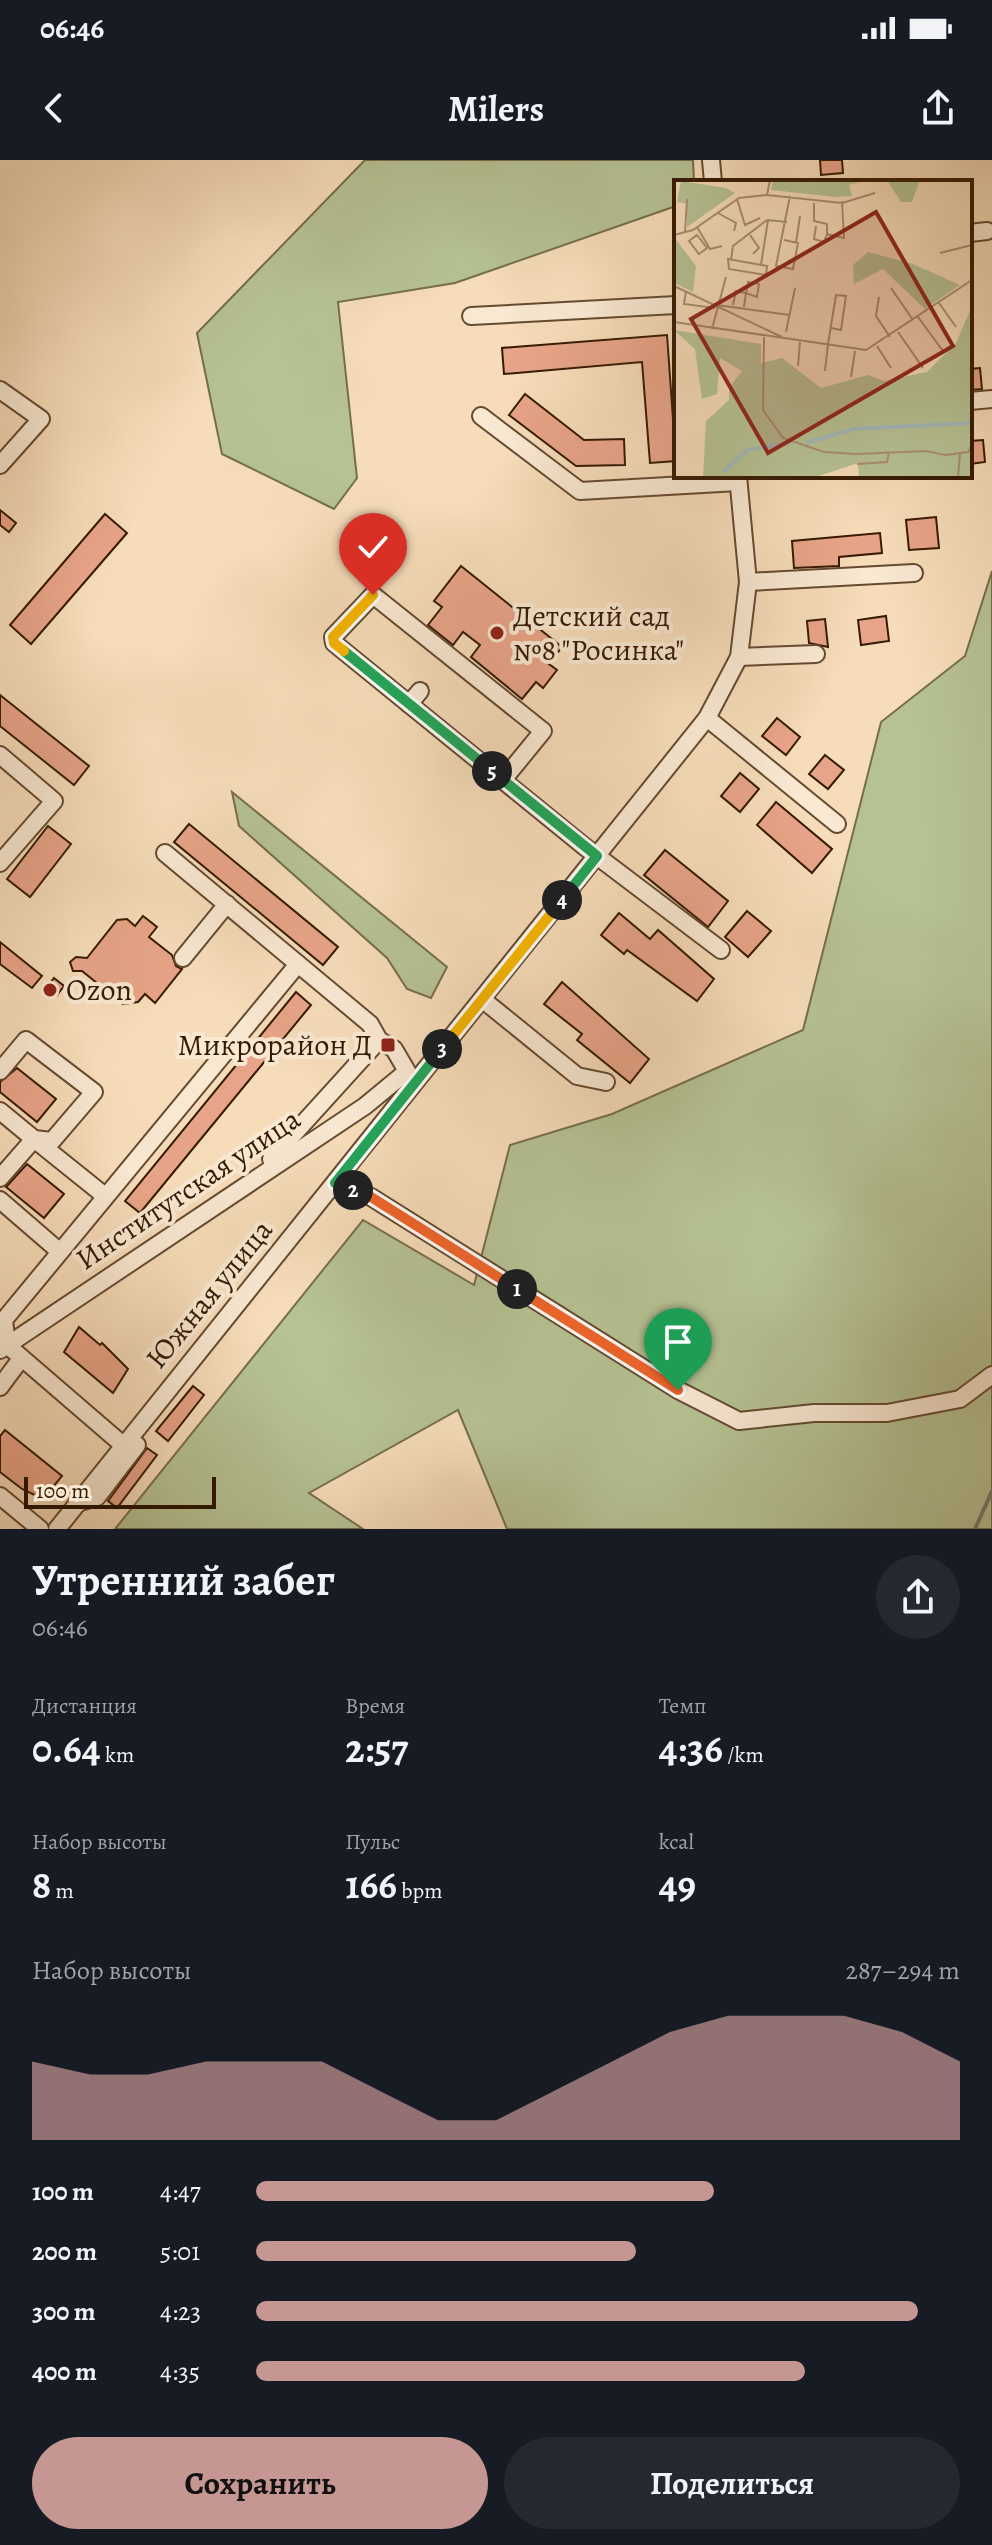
<!DOCTYPE html>
<html lang="ru">
<meta charset="utf-8">
<style>
body{margin:0;font-family:Alegreya,serif;background:#242831;color:#f1f3f6;height:100vh;display:flex;flex-direction:column;font-size:30px;white-space:nowrap}
*{box-sizing:border-box;margin:0}
p{font-size:26px;color:#9ea1a6}
.icon{flex:none;width:44px;height:44px;fill:none;stroke:currentColor;stroke-width:2;stroke-linecap:round;stroke-linejoin:round}
.map{position:relative;height:1369px;overflow:hidden}
.drawer{display:flex;flex-direction:column;background:#171b24;flex:1}
.drawer>*{flex:none}
.scale{position:absolute;left:24px;bottom:20px;width:192px;box-sizing:border-box;padding-left:8px;border:4px solid #351a02;border-top:0;font-size:22px;line-height:28px;white-space:nowrap;color:#351a02;-webkit-text-stroke:6px #f9e8d2;paint-order:stroke}
.pin{position:absolute;display:grid;place-items:center;width:68px;height:68px;color:#fff;margin:-82px -34px;border-radius:50% 50% 50% 0;rotate:-45deg;box-shadow:0 0 8px #0007}
.pin .icon{rotate:45deg}
.km{position:absolute;width:40px;height:40px;margin:-20px;border-radius:50%;background:#222;color:#fff;font-size:22px;line-height:40px;text-align:center}
.round{display:grid;place-items:center;flex:none;width:84px;height:84px;border-radius:42px;background:#242831}
.head{display:flex;align-items:center;justify-content:space-between;height:136px;padding:0 32px}
h1{font-size:44px;font-weight:600;line-height:60px}
.figures{display:grid;grid-template-columns:repeat(3,1fr);gap:12px;height:136px;padding:8px 32px}
.figures div{display:grid;align-content:center}
.figures b{font-size:40px;font-weight:600}
.figures small{font-size:22px;font-weight:400}
.figures p{font-size:22px}
.chart{height:224px;padding:16px 32px}
.chart p{display:flex;justify-content:space-between}
.chart svg{width:100%;height:144px;margin-top:8px;fill:#c59692;opacity:.7}
.action{display:flex;gap:16px;margin-top:auto;padding:16px 32px}
.action a{flex:1;height:92px;border-radius:48px;background:#c59692;color:#111;font-size:32px;font-weight:600;line-height:92px;text-align:center}
.action a+a{background:#242831;color:#f1f3f6}
ul{padding:0 32px;list-style:none;font-size:26px}
li{display:grid;grid-template-columns:128px 96px 1fr;align-items:center;height:60px}
li i{height:20px;border-radius:10px;background:#c59692}
.status{display:flex;justify-content:space-between;align-items:center;height:56px;padding:0 40px;background:#171b24;direction:ltr}
.status svg{height:22px;fill:currentColor}
header{display:flex;justify-content:space-between;align-items:center;height:104px;padding:0 32px;background:#171b24;font-size:36px;font-weight:600}
.map>svg:first-child{display:block}
.green{fill:#b6c294;stroke:#766e4b;stroke-width:2}
.lines{fill:none;stroke-linecap:round;stroke-linejoin:round}
.stream{stroke:#767970;stroke-width:4}
.building{fill:#e8a488;stroke:#351a02;stroke-width:2}
.minor-casing{stroke:#654a30;stroke-width:20}
.minor{stroke:#f9e8d2;stroke-width:16}
.split-1-casing{stroke:#fff;stroke-width:16}
.split-2-casing{stroke:#fff;stroke-width:16}
.split-3-casing{stroke:#fff;stroke-width:16}
.split-4-casing{stroke:#fff;stroke-width:16}
.split-5-casing{stroke:#fff;stroke-width:16}
.split-6-casing{stroke:#fff;stroke-width:16}
.split-7-casing{stroke:#fff;stroke-width:16}
.split-1{stroke:#f0652b;stroke-width:10}
.split-2{stroke:#f0652b;stroke-width:10}
.split-3{stroke:#22a559;stroke-width:10}
.split-4{stroke:#f5b400;stroke-width:10}
.split-5{stroke:#22a559;stroke-width:10}
.split-6{stroke:#22a559;stroke-width:10}
.split-7{stroke:#f5b400;stroke-width:10}
.poi-dot{fill:#8f2418;stroke:#f9e8d2;stroke-width:3}
.labels{text-anchor:middle;stroke-width:8;stroke-linejoin:round;paint-order:stroke}
.poi-label{font-size:30px;fill:#351a02;stroke:#f9e8d2;text-anchor:start}
.street-label{font-size:30px;fill:#351a02;stroke:#f9e8d2}
.inset-river{fill:none;stroke:#a1b9ba;stroke-width:4}
.inset-road{fill:none;stroke:#a98e70;stroke-width:2}
.view{fill:#8f2418;fill-opacity:0.15;stroke:#8f2418;stroke-width:4}
.inset-edge{fill:none;stroke:#351a02;stroke-width:4}
</style>
<div class="status"><b>06:46</b><svg viewBox="0 0 49 12"><path d="M0 12V9h3v3zM5 12V6h3v6zM10 12V3h3v9zM15 12V0h3v12zM26 1h20v11H26zM47 4h2v5h-2z"/></svg></div>
<header><svg class="icon" aria-label="back" viewBox="0 0 24 24"><path d="M15 5l-7 7 7 7"/></svg>Milers<svg class="icon" aria-label="share" viewBox="0 0 24 24"><path d="M12 15V3M7 8l5-5 5 5M5 13v7h14v-7"/></svg></header>
<div class="map">
<svg width="992" height="1369" viewBox="0 0 992 1369">
<rect width="100%" height="100%" fill="#f6dcb9"/>
<filter id="stains"><feTurbulence type="fractalNoise" baseFrequency=".0025" numOctaves="4"/><feColorMatrix values="0 0 0 0 .2 0 0 0 0 .09 0 0 0 0 .02 0 0 0 .5 -.17"/></filter>
<radialGradient id="worn" r=".72"><stop offset=".6" stop-color="#630" stop-opacity="0"/><stop offset="1" stop-color="#630" stop-opacity=".3"/></radialGradient>
<g class="green">
<polygon points="365,0 693,0 694,22 676,22 676,46 455,123 338,142 357,318 334,349 222,294 197,173"/>
<polygon points="992,411 992,1369 507,1369 458,1250 309,1333 363,1369 115,1369 363,1060 474,1125 510,985 612,954 803,870 881,562 965,496"/>
<polygon points="232,632 447,807 431,838 407,829 387,798 239,666"/>
</g>
<g class="lines">
<polyline class="stream" points="975,1369 992,1331"/>
</g>
<g class="building">
<polygon points="820,0 842,0 843,13 821,15"/>
<polygon points="667,175 676,301 650,303 642,202 504,214 502,188"/>
<polygon points="980,208 982,229 970,230 970,209"/>
<polygon points="525,234 584,280 624,279 625,305 576,306 509,255"/>
<polygon points="983,280 985,302 970,304 970,281"/>
<polygon points="0,350 16,363 9,372 0,365"/>
<polygon points="105,354 127,373 31,484 10,465"/>
<polygon points="936,357 939,388 909,390 906,360"/>
<polygon points="880,373 882,393 839,397 839,406 794,408 792,381"/>
<polygon points="461,406 562,487 549,504 557,510 543,528 536,522 522,539 471,497 480,485 463,472 453,485 428,465 442,447 434,441"/>
<polygon points="886,456 889,481 861,485 858,460"/>
<polygon points="825,459 828,487 809,483 807,461"/>
<polygon points="0,535 89,606 74,625 0,566"/>
<polygon points="777,558 800,577 786,595 762,576"/>
<polygon points="825,595 844,610 828,629 809,614"/>
<polygon points="740,613 759,629 740,652 721,636"/>
<polygon points="776,642 832,689 812,713 757,665"/>
<polygon points="189,664 338,787 323,805 174,682"/>
<polygon points="48,666 71,684 30,737 7,719"/>
<polygon points="665,690 728,741 708,767 644,715"/>
<polygon points="747,751 771,771 748,797 725,777"/>
<polygon points="619,753 650,779 658,770 714,819 697,841 627,790 624,794 601,775"/>
<polygon points="143,756 157,767 149,777 172,795 176,806 182,809 155,843 145,834 138,842 123,844 82,811 73,811 70,802 76,797 87,798 117,760 127,759 135,766"/>
<polygon points="0,782 42,816 32,828 0,804"/>
<polygon points="54,818 64,826 57,835 47,827"/>
<polygon points="562,822 649,899 630,923 577,880 582,874 544,844"/>
<polygon points="296,832 311,845 140,1053 125,1041"/>
<polygon points="17,908 56,939 37,962 0,932 0,922"/>
<polygon points="27,1004 64,1034 44,1058 6,1027"/>
<polygon points="79,1167 100,1185 102,1183 128,1209 113,1233 64,1192"/>
<polygon points="193,1226 204,1235 168,1281 156,1271"/>
<polygon points="5,1270 62,1316 43,1339 22,1329 0,1312 0,1276"/>
<polygon points="147,1288 157,1295 117,1348 108,1341"/>
</g>
<g class="lines">
<g class="minor-casing">
<g id="minor">
<polyline points="711,0 713,22"/>
<polyline points="970,73 987,71"/>
<polyline points="471,156 676,145"/>
<polyline points="0,230 41,259 0,305"/>
<polyline points="970,241 992,239"/>
<polyline points="481,256 580,331 738,322"/>
<polyline points="748,422 914,413"/>
<polyline points="739,497 816,494"/>
<polyline points="409,544 420,531"/>
<polyline points="707,558 837,664"/>
<polyline points="0,595 54,641 0,703"/>
<polyline points="503,620 543,571 373,435 333,477 334,483 585,687 721,790"/>
<polyline points="165,693 370,864 379,880"/>
<polyline points="183,798 227,744"/>
<polyline points="482,839 577,916 606,922"/>
<polyline points="0,911 26,880 94,932 52,981 34,979 105,1036"/>
<polyline points="0,951 34,979 0,1018"/>
<polyline points="271,999 379,880 394,889 411,918"/>
<polyline points="335,1023 371,1037 678,1230 739,1261 814,1253 887,1253 960,1239 992,1215"/>
<polyline points="0,1040 59,1091"/>
<polyline points="0,1179 123,1285"/>
<polyline points="7,1185 4,1160 298,804"/>
<polyline points="0,1190 365,946 405,913"/>
<polyline points="0,1227 20,1200"/>
<polyline points="0,1336 40,1369"/>
<polyline points="77,1343 97,1337 137,1285"/>
<polyline points="57,1369 707,558 739,497 748,422 738,316"/>
</g>
</g>
<use href="#minor" class="minor"/>
</g>
<g class="lines">
<g class="split-1-casing">
<polyline id="split-1" points="517,1129 678,1230"/>
</g>
<g class="split-2-casing">
<polyline id="split-2" points="353,1030 371,1037 517,1129"/>
</g>
<g class="split-3-casing">
<polyline id="split-3" points="353,1030 335,1023 442,889"/>
</g>
<g class="split-4-casing">
<polyline id="split-4" points="442,889 562,740"/>
</g>
<g class="split-5-casing">
<polyline id="split-5" points="492,611 597,696 562,740"/>
</g>
<g class="split-6-casing">
<polyline id="split-6" points="344,491 492,611"/>
</g>
<g class="split-7-casing">
<polyline id="split-7" points="344,491 334,483 333,477 373,435"/>
</g>
<use href="#split-1" class="split-1"/>
<use href="#split-2" class="split-2"/>
<use href="#split-3" class="split-3"/>
<use href="#split-4" class="split-4"/>
<use href="#split-5" class="split-5"/>
<use href="#split-6" class="split-6"/>
<use href="#split-7" class="split-7"/>
</g>
<g class="poi-dot">
<circle cx="497" cy="473" r="8"/>
<circle cx="50" cy="830" r="8"/>
<rect x="380" y="877" width="16" height="16" rx="4"/>
</g>
<g class="labels">
<g class="poi-label">
<text x="513" y="466">Детский сад<tspan x="513" dy="34">№8 "Росинка"</tspan></text>
<text x="66" y="840">Ozon</text>
<text x="372" y="895" text-anchor="end">Микрорайон Д</text>
</g>
<g class="street-label">
<text transform="translate(188 1029) rotate(-34)" y="10">Институтская улица</text>
<text transform="translate(209 1134) rotate(-51)" y="10">Южная улица</text>
</g>
</g>
<g transform="translate(674 20)">
<rect width="298" height="298" fill="#f6dcb9"/>
<path d="M99,0H193L175,5L178,16L161,17L97,10ZM213,0H246L238,22H227ZM7,1L52,8L61,13L13,47V24L3,22ZM0,57L22,86L19,112L0,103ZM194,72L239,84L286,105L251,129L209,89L180,104L179,85ZM298,126V298H185L184,283L142,297L29,298L32,241L55,220V208L68,191L46,178L43,214L28,219L21,169L0,150L87,164V183L108,178L147,208L194,195L210,201L253,192L282,163Z" fill="#b6c294"/>
<path class="inset-river" d="M132,263L179,249L298,243M49,292L73,270L117,263"/>
<path class="inset-road" d="M93,15L168,23L201,13M63,19L71,45L86,38M140,23V41L153,44V54L170,58L168,21M44,33L62,43L60,51M142,46L140,59L150,62L153,54M23,47L36,69L48,66M11,52L13,19M0,55L19,50L65,18L93,15L96,0M23,55L33,68L25,74L15,61ZM76,55L85,68L79,74M110,60L124,63L119,89L102,86L116,16M122,63L126,36M266,73L298,65M54,79L93,86L92,95L55,89ZM57,80L59,66L93,40M87,85L94,40L113,42M0,106L108,157M217,108L239,140M12,111L10,124L41,128M205,117L202,136L216,157M265,123L282,147M43,125L116,135M59,125L62,111L72,113L74,102L85,104L83,117L72,113L70,127M244,137L269,171M0,142L192,170L298,100M38,149L52,97M112,152L121,108M224,152L249,188M90,157L89,230L109,258L150,272L183,274L252,271L271,275L294,272L298,265M203,166L217,188M124,186L126,162M151,191L154,164L162,115L172,116L167,150L157,148M177,197L181,171M183,284L213,282L215,272M284,298L286,273"/>
<path class="view" d="M202,32L279,166L94,273L17,139Z"/>
<rect width="298" height="298" class="inset-edge"/>
</g>
<rect width="100%" height="100%" filter="url(#stains)"/>
<rect width="100%" height="100%" fill="url(#worn)"/>
</svg>
<div class="scale">100 m</div>
<div class="pin" style="left:678px;top:1230px;background:#1e9e55"><svg class="icon" aria-label="arrive" viewBox="0 0 24 24"><path d="M6 21V4h12l-3 4 3 4H6"/></svg></div>
<div class="pin" style="left:373px;top:435px;background:#d93025"><svg class="icon" aria-label="check" viewBox="0 0 24 24"><path d="M5 12l5 5 9-10"/></svg></div>
<b class="km" style="left:517px;top:1129px">1</b>
<b class="km" style="left:353px;top:1030px">2</b>
<b class="km" style="left:442px;top:889px">3</b>
<b class="km" style="left:562px;top:740px">4</b>
<b class="km" style="left:492px;top:611px">5</b>
</div>
<section class="drawer">
<div class="head"><div><h1>Утренний забег</h1><p>06:46</p></div><a class="round"><svg class="icon" aria-label="share" viewBox="0 0 24 24"><path d="M12 15V3M7 8l5-5 5 5M5 13v7h14v-7"/></svg></a></div>
<div class="figures">
<div><p>Дистанция</p><b>0.64<small> km</small></b></div>
<div><p>Время</p><b>2:57</b></div>
<div><p>Темп</p><b>4:36<small> /km</small></b></div>
</div>
<div class="figures">
<div><p>Набор высоты</p><b>8<small> m</small></b></div>
<div><p>Пульс</p><b>166<small> bpm</small></b></div>
<div><p>kcal</p><b>49</b></div>
</div>
<div class="chart"><p><span>Набор высоты</span>287–294 m</p>
<svg viewBox="0 0 160 44" preserveAspectRatio="none"><path d="M0 44V20L10 24L20 24L30 20L40 20L50 20L60 29L70 38L80 38L90 29L100 20L110 11L120 6L130 6L140 6L150 11L160 20V44z"/></svg>
</div>
<ul>
<li><b>100 m</b>4:47<i style="width:65%"></i></li>
<li><b>200 m</b>5:01<i style="width:54%"></i></li>
<li><b>300 m</b>4:23<i style="width:94%"></i></li>
<li><b>400 m</b>4:35<i style="width:78%"></i></li>
</ul>
<div class="action"><a>Сохранить</a><a>Поделиться</a></div>
</section>
